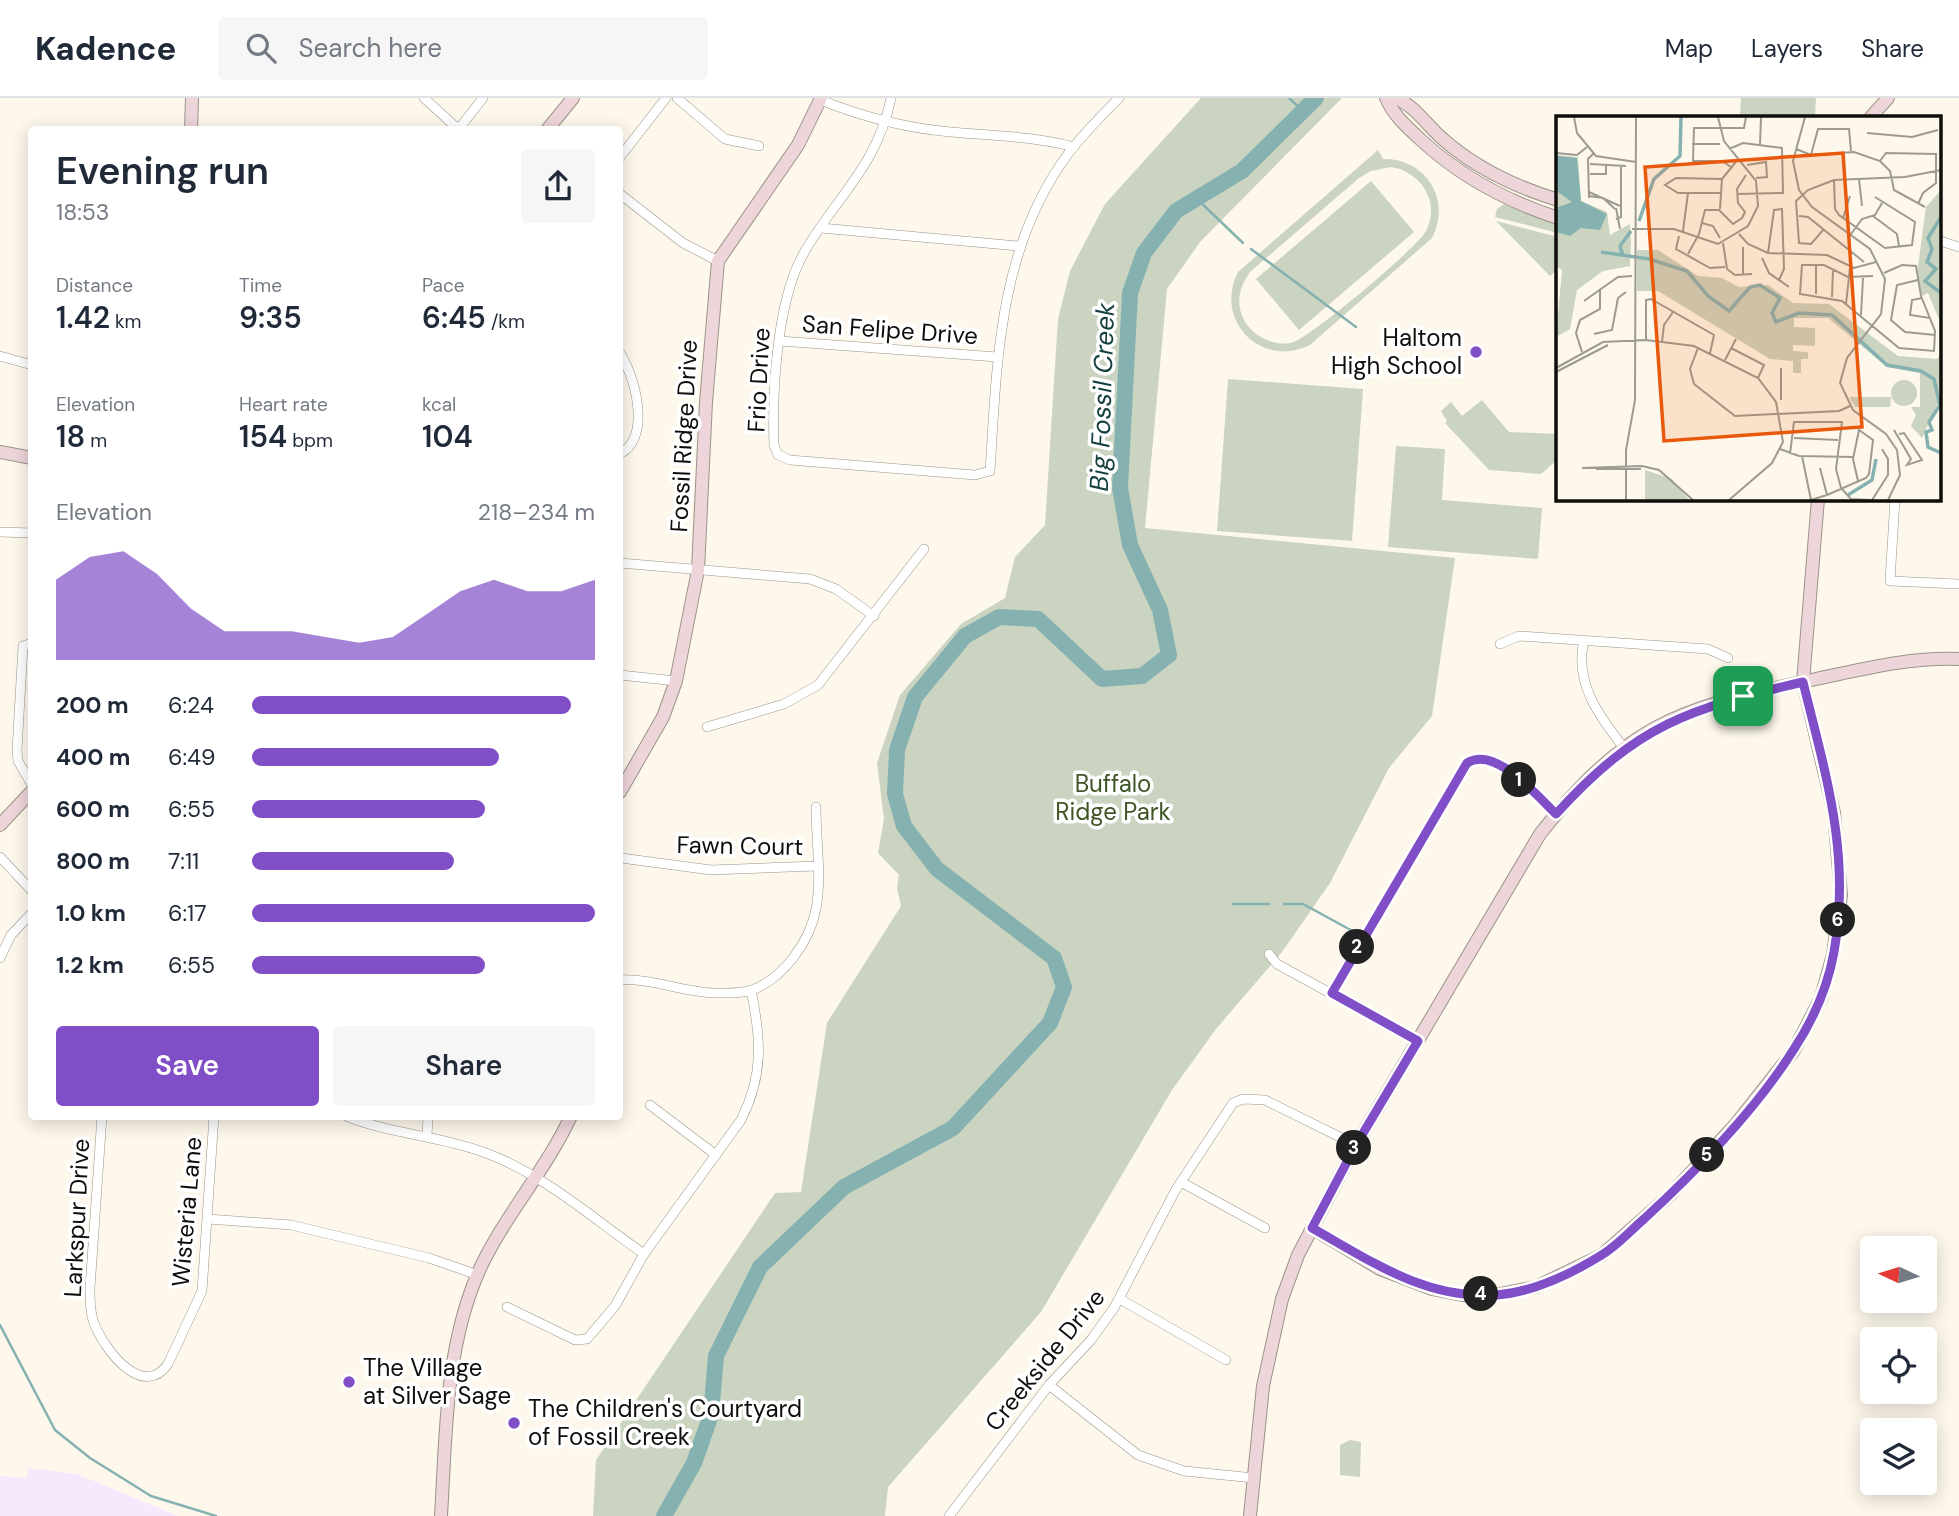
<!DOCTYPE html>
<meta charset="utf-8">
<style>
body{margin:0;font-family:"DM Sans",sans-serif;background:#f6f6f7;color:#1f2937;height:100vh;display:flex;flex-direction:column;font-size:26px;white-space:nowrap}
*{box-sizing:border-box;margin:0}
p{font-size:23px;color:#747a83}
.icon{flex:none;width:38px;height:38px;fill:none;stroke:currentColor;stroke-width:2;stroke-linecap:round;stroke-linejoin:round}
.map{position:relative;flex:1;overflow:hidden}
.details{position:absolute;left:28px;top:28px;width:595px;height:994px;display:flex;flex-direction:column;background:#fff;border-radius:7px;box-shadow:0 4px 18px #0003}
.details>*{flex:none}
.needle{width:46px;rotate:274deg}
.controls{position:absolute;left:1860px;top:1138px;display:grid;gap:14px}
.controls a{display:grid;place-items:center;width:77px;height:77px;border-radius:7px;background:#fff;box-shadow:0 4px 18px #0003;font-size:35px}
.pin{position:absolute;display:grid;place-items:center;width:60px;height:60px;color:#fff;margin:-30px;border-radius:14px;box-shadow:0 4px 10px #0006}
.km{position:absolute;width:35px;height:35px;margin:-18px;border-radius:50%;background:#222;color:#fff;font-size:19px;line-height:35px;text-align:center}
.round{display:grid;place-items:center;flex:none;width:74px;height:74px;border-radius:7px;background:#f6f6f7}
.head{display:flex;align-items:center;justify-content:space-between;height:119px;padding:0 28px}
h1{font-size:38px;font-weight:600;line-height:52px}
.metrics{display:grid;grid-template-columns:repeat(3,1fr);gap:10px;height:119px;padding:7px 28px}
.metrics div{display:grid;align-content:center}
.metrics b{font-size:30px;font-weight:600}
.metrics small{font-size:19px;font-weight:400}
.metrics p{font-size:19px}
.chart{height:196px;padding:14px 28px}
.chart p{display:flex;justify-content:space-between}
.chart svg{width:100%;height:126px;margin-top:7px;fill:#804fc7;opacity:.7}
.primary-button{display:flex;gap:14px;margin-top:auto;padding:14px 28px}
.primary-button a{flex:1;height:80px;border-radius:7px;background:#804fc7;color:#fff;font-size:28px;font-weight:600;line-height:80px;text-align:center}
.primary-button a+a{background:#f6f6f7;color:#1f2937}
ul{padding:0 28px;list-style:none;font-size:23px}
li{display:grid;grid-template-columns:112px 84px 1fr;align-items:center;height:52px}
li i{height:18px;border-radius:9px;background:#804fc7}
header{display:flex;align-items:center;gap:42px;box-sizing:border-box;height:98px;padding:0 35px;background:#fff;border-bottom:2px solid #e0e1e3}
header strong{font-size:33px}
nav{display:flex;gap:38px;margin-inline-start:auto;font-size:24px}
.search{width:490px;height:63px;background:#f6f6f7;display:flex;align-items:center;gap:18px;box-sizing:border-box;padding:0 24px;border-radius:7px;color:#747a83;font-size:26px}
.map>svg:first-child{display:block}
.commercial{fill:#f6e9fe}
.green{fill:#cad4c0;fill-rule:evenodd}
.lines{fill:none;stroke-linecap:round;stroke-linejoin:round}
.stream{stroke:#86b1b1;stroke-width:2.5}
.river{stroke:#86b1b1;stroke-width:16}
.street-casing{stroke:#999488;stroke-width:10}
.secondary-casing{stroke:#999488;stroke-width:14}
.street{stroke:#fff;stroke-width:9}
.secondary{stroke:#eed5da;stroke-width:12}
.route-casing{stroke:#fff;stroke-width:14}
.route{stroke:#804fc7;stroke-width:9}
.poi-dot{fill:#804fc7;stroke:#fff;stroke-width:2.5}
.labels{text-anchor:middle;stroke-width:7;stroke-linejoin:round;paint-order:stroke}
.street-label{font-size:24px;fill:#0f0e0a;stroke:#fff}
.poi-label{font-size:24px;fill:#0f0e0a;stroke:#fff;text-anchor:start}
.park-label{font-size:24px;fill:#3f5526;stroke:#fff}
.water-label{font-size:26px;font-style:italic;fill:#164040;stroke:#fff}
.inset-river{fill:none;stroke:#86b1b1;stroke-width:3.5}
.inset-road{fill:none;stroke:#9e9a92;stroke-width:2}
.view{fill:#e8590c;fill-opacity:0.15;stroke:#e8590c;stroke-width:3.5}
.inset-edge{fill:none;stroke:#0f0e0a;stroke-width:3.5}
</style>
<header>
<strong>Kadence</strong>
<div class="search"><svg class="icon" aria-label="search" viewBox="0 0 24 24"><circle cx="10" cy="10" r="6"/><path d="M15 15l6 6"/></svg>Search here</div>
<nav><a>Map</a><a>Layers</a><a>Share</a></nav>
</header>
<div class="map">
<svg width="1959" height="1418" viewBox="0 0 1959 1418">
<rect width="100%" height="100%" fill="#fef8ec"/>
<polygon class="commercial" points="28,1370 77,1376 178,1418 0,1418 0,1378 27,1380"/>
<g class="green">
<polygon points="1201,0 1342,0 1200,144 1167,191 1145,430 1455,460 1432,618 1389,670 1330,785 1282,854 1216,931 1172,992 1041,1214 888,1389 885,1418 593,1418 596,1362 775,1095 801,1094 827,925 901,808 897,790 899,777 878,755 884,721 877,665 900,597 961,526 1005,500 1015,459 1045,427 1058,221 1070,173 1105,106"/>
<polygon points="1741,0 1816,0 1815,19 1740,19"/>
<path d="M1378,52L1383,61C1426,60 1452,102 1432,140L1310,247C1262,271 1213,223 1238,174ZM1391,69C1421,74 1441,104 1426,133C1417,150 1309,241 1291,245C1273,248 1255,239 1245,224C1235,207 1239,189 1250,174L1359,80L1371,73Z"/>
<polygon points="1371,83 1414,134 1299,232 1256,181"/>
<polygon points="1504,106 1558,124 1558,135 1495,119 1497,111"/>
<polygon points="1496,123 1558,139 1558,171 1550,178"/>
<polygon points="1228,281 1363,291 1352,443 1217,433"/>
<polygon points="1482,302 1509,334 1558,336 1558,361 1541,376 1489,372 1445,325 1447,323 1441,313 1451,304 1462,318"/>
<polygon points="1396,348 1445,351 1442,402 1542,410 1538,461 1388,449"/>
<polygon points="1350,1342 1361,1344 1360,1379 1340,1377 1340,1347"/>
</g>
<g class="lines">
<g class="stream">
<polyline points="1289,0 1303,13"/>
<polyline points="1197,101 1243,145"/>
<polyline points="1251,151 1356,229"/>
<polyline points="1233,806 1269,806"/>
<polyline points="1284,806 1303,806 1358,836"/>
<polyline points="0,1227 55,1332 90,1360 151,1398 216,1418"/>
</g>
<polyline class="river" points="664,1418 694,1365 711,1317 716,1258 760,1169 844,1089 953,1030 1050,925 1064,889 1054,860 937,771 904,728 895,696 897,652 915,599 965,538 999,519 1038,521 1102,581 1142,578 1169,557 1160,512 1130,447 1120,390 1130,195 1144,155 1176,113 1242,73 1316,0"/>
<g class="street-casing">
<g id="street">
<polyline points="424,0 458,31"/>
<polyline points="677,0 725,41 759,48"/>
<path d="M891,0C877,68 838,97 805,153C777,200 772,291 774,347L778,357L790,362L975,377L990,373C997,262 999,149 1068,56C1083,36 1101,18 1119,0"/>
<path d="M821,2C863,19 906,30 951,34C993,38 1033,38 1074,49"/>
<polyline points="458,32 483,0"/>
<polyline points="620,59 666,0"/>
<polyline points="620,96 683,145 718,163"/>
<polyline points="821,130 1019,148"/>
<polyline points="1940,143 1959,149"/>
<polyline points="780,243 997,259"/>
<path d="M620,255C635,279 652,338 620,356"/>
<polyline points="0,258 32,267"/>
<polyline points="1895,401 1890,483 1959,486"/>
<polyline points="0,434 32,435"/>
<polyline points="620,465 810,481 836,491 874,518"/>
<path d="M1584,542C1574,585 1599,618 1624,650"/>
<polyline points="32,545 23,548 17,652 18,663 32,687"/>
<polyline points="1500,546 1519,538 1708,551 1728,560"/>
<polyline points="620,577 676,583"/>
<polyline points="707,629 784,606 818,587 924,451"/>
<polyline points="0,759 32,793"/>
<polyline points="621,760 711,772 817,768"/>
<polyline points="1269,856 1277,866 1418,943"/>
<polyline points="0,860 11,837 32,815"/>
<path d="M620,882C652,880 682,894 715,895C726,895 741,896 752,892C784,880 810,843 816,811C822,779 816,742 816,709"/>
<path d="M1332,895L1467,665C1495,647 1536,698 1556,716"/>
<polyline points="650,1007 716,1057"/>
<path d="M102,1018L90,1190C90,1204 90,1219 97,1232C109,1257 144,1300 168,1266L202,1193L214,1018"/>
<path d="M346,1018C393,1037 444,1038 491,1057C547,1079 595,1122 644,1156"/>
<polyline points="427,1038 428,1018"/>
<polyline points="1181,1084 1265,1130"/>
<polyline points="208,1121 291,1127 429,1160 478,1177"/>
<polyline points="1120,1201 1226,1262"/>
<path d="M507,1209L575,1242L587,1241L615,1208L644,1156L741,1022C764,977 761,940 751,892"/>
<polyline points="1049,1287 1138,1357 1184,1373 1254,1380"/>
<polyline points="949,1418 1049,1287 1091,1242 1114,1210 1175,1093 1233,1005 1243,1001 1265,1002 1356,1047"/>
</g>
</g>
<g class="secondary-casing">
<g id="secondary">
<path d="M1386,0C1394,18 1406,28 1421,42C1461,79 1506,103 1558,120"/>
<path d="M1395,0C1415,7 1428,29 1444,42C1477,71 1516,89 1558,102"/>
<polyline points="1871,19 1888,0"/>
<polyline points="191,32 192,0"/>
<polyline points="547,32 573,0"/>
<polyline points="0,354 32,360"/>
<polyline points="620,694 663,619 676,583 698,472 706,304 718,163 798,47 821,0"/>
<polyline points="0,727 32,693"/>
<polyline points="1312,1130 1380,1171 1432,1191 1462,1197 1495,1197 1536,1189 1602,1157 1670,1097 1735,1027 1793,954 1821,900 1833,857 1841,797 1834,715 1803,584 1818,401"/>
<path d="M441,1418C446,1336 445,1252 478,1175C503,1119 545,1074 571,1018"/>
<path d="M1250,1418L1263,1288L1282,1201L1298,1157L1356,1047L1540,736C1572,696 1607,657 1653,631C1702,604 1762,593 1816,581C1864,571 1910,559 1959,561"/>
</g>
</g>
<use href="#street" class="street"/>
<use href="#secondary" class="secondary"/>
</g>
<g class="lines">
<g class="route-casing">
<path id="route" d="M1803,584C1826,678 1851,756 1834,854C1828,888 1813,922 1794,951C1757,1010 1695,1074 1644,1121C1630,1133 1616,1149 1600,1158C1569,1177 1533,1194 1497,1197C1426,1202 1371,1163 1312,1130L1356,1047L1418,943L1332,895L1467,665C1495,647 1537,698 1556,716C1638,626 1688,611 1803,584Z"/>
</g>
<use href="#route" class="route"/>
</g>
<g class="poi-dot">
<circle cx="1476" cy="254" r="7"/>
<circle cx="349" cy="1284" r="7"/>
<circle cx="514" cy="1325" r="7"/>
</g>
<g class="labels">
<g class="street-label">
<text transform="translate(890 232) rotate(4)" y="8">San Felipe Drive</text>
<text transform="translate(759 282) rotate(-87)" y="8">Frio Drive</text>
<text transform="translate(684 338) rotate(-87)" y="8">Fossil Ridge Drive</text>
<text transform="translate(740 748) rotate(1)" y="8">Fawn Court</text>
<text transform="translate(187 1114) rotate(-85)" y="8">Wisteria Lane</text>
<text transform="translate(77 1120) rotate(-87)" y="8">Larkspur Drive</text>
<text transform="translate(1045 1262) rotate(-51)" y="8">Creekside Drive</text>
</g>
<g class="poi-label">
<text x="1462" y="248" text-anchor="end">Haltom<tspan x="1462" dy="28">High School</tspan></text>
<text x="363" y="1278">The Village<tspan x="363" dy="28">at Silver Sage</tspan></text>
<text x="528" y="1319">The Children's Courtyard<tspan x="528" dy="28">of Fossil Creek</tspan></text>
</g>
<g class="park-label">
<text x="1113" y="694">Buffalo<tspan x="1113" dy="28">Ridge Park</tspan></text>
</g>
<g class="water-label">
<text transform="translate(1102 299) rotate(-88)" y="9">Big Fossil Creek</text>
</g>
</g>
<g transform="translate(1556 18)">
<rect width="385" height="385" fill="#fef8ec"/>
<path d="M0,39L22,41L25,85L51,96L54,119L74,108L75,126L74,150L47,155L21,174L14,213L0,221L6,154L0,150ZM385,74V208L372,177L366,180L361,158L370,91ZM81,134H102L142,160L166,162L183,171L212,169L237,187L273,188L342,240L381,243L385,238V279L381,272L383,285L366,322L355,310L360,299L355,291H364V257L331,251L272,202H238V211L259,212V230L237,229V235L252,236V243H245V257H237V245L214,243L102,175H81ZM335 277a13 13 0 1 1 26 0a13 13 0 1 1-26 0ZM293,281H335L334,291H299ZM89,354L116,363L133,384H89Z" fill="#cad4c0"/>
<path d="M0,40L21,42L25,85L51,98L44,114L25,112L14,120L0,116V92L16,86L2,76Z" fill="#86b1b1"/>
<path class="inset-river" d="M385,101L372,122L376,133L371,146L380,153L369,165L385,177M83,105L98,63L124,40L125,1M45,136L93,143L131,155L152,180L173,195L194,171L204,169L224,182L216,197L220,206L243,197L276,199L331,249L365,255L378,263L384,289L373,306L376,314L370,316L372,331L385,337M67,140L64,130L75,115M292,379L316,364L320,343"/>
<path class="inset-road" d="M18,1L21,17L40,40L80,46M249,1L237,45L243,74L256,91L314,133L329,163L325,198L291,242L284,267L297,294L330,318L341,334L344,359L332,384M311,17L356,21L382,14M136,28H164M204,29L205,1M173,33L187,27L226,32L227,77L181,78M240,33L255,39L298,36L324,45L334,55L338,74L369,91M0,37L21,39L31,31M255,39L262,13H293L295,35M324,45L330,37L380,38V67L367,77L362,88M34,48L70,50M191,49L210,46L211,61L200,62M175,51L166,45H137L138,12H188L190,1M34,58H50V50M303,63L306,90M278,64L279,93L283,99L329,132L356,129L359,106L319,81M33,76L64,90M165,77H122L109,69L120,62L166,63M33,80L47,82L59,93M33,82L32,43L38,37M60,92L64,113M164,93L166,63L183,42M243,100L252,101L308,146M317,100L341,118L343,130M287,102L294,80M60,103L65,101V51M146,107L157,110L164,122M76,113H118L162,128L192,110L202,90L200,65L168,25L162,1M268,113L255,128L243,127L240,85L252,74L278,64L349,61L385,54M127,115L132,77M183,118L192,128L212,137L271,139L298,152L320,146M295,118L306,103L319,99L326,87M123,120L120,133L154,152L169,151M167,127L171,153L179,159L196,158M187,131V159M212,137L218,94L226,93L228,153L223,164M132,138L143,118L149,94H163L177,108L186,102L189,96L182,87L181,73L190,59M206,142L213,157L233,171M317,160L292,161L268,149H246L244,178L286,185L343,232L378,235L379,215L365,180L360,150L346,149L328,157M362,164L341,169L335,204L349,216L379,219M260,178V149M276,181L277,153M366,182L356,184L354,199L374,202M28,185L62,161L76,160M290,188L294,152M305,199L307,162M38,218L56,214L62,182L70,176M90,223V184L95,183L158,219L154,237M106,226L108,209L117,196M142,232L134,253L138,268L179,300L283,295L294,290M175,232L208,249L202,262M26,236L20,217L24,204L44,193V174M169,244L180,223M0,252L47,226L90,224L138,230L202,262L220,286L227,326L216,347L173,384M225,252V284M0,256L52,229M338,314L355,343L351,349L366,344L348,317L343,318M238,322L282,324M224,333L243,340L297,341M234,338L238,306H286L280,353L285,372L295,383L315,384M246,340L255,384M26,352L86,350L103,354L137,384M264,352L271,379M40,353H85M70,384V334L79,284L80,1M255,384L271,379L310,362L313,358L317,324L303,314L297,343L302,365M316,384L332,359V343L326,333"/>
<path class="view" d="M287,37L306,311L108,325L89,51Z"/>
<rect width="385" height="385" class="inset-edge"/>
</g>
</svg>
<div class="controls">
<a><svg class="needle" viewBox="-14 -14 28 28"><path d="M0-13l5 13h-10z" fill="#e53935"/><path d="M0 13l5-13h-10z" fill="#747a83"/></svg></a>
<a><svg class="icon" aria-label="locate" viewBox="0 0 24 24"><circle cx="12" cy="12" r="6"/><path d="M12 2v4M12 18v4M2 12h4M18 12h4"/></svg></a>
<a><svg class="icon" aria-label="layers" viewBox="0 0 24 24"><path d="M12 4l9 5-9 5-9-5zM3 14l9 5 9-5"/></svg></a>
</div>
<div class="pin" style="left:1743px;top:598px;background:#1e9e55"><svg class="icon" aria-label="arrive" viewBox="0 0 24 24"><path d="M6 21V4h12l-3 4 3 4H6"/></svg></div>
<b class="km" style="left:1519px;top:682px">1</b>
<b class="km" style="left:1357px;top:849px">2</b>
<b class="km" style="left:1354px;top:1050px">3</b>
<b class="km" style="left:1481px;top:1196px">4</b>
<b class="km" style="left:1707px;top:1057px">5</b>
<b class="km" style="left:1838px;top:822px">6</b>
<section class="details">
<div class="head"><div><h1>Evening run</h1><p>18:53</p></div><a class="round"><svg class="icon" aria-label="share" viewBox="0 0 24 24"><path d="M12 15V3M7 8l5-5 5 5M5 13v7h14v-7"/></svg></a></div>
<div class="metrics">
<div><p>Distance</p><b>1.42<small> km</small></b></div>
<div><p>Time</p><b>9:35</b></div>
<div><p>Pace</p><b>6:45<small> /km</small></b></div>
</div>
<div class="metrics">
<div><p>Elevation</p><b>18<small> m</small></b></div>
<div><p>Heart rate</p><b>154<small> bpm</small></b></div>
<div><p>kcal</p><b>104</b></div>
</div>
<div class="chart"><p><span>Elevation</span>218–234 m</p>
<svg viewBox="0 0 160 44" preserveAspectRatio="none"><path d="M0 44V16L10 8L20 6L30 14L40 26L50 34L60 34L70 34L80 36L90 38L100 36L110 28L120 20L130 16L140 20L150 20L160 16V44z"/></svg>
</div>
<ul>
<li><b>200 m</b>6:24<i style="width:93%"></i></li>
<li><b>400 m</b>6:49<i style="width:72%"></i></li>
<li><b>600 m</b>6:55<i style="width:68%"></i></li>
<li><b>800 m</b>7:11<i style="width:59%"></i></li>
<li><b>1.0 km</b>6:17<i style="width:100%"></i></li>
<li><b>1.2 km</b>6:55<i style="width:68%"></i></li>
</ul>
<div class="primary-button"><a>Save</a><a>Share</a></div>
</section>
</div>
